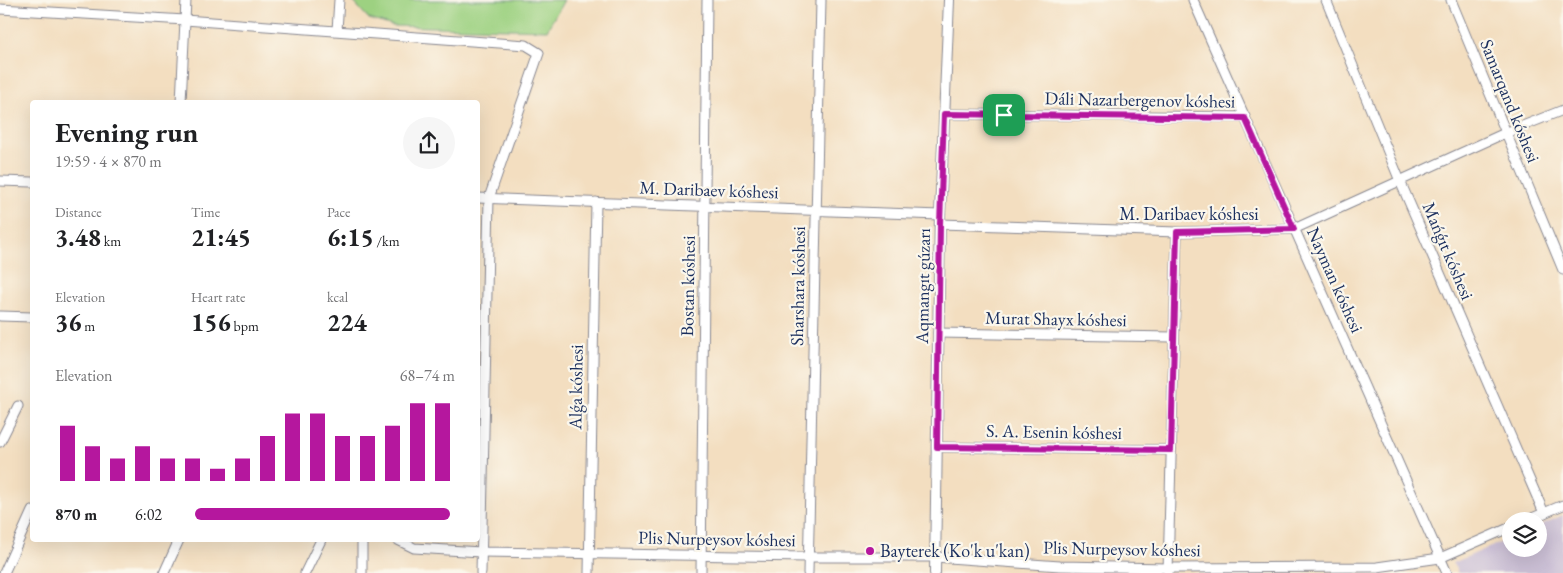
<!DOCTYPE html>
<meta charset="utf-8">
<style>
body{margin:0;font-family:"EB Garamond",serif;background:#f6f6f6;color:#202124;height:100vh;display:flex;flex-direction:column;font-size:19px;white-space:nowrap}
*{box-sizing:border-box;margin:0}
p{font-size:16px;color:#757577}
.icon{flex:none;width:28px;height:28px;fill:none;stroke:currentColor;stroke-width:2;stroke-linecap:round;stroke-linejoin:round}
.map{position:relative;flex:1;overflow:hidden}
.side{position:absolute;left:30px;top:100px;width:450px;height:442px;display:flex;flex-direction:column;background:#fff;border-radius:5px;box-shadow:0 5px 20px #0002}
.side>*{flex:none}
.fabs{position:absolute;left:1502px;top:512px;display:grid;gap:10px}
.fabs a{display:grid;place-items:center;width:45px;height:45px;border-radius:50%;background:#fff;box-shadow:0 5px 20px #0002;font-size:25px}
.pin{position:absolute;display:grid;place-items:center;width:42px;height:42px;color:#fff;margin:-21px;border-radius:10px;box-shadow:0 2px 8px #0006}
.round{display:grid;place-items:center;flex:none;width:52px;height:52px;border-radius:26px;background:#f6f6f6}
.overview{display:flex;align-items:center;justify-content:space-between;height:85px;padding:0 25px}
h1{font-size:28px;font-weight:700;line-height:38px}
.stats{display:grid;grid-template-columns:repeat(3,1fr);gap:8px;height:85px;padding:5px 25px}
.stats div{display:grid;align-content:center}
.stats b{font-size:25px;font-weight:700}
.stats small{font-size:14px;font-weight:400}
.stats p{font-size:14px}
.chart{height:140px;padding:10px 25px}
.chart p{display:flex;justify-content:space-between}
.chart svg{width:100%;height:90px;margin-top:5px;stroke:#b5179e;stroke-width:6}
ul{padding:0 25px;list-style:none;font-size:16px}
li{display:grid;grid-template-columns:80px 60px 1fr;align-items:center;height:38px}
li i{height:12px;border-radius:6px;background:#b5179e}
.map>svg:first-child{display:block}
.industrial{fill:#cbbfd5}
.green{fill:#9dd181;stroke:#5c8070}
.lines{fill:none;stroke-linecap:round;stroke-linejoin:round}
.minor-casing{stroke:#87868f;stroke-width:11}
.tertiary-casing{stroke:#87868f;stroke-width:12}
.minor{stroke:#fff;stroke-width:9}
.tertiary{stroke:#fff;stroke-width:10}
.route-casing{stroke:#fff;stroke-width:10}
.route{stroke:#b5179e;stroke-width:6}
.poi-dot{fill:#b5179e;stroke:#fbf7ec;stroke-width:2}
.labels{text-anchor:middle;stroke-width:4.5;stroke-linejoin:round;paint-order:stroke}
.street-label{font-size:18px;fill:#1b2f5e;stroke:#fbf7ec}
.poi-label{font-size:18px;fill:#1b2f5e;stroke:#fbf7ec;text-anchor:start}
</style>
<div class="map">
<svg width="1563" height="573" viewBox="0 0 1563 573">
<rect width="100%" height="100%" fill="#fbf7ec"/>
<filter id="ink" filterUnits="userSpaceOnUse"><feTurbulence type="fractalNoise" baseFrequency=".02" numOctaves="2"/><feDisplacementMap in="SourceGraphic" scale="10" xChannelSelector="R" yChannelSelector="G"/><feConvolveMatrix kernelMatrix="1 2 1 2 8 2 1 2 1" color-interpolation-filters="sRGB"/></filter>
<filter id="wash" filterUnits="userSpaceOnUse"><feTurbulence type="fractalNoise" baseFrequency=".0096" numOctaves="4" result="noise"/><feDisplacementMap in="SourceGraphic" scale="20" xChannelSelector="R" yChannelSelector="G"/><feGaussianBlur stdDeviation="1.12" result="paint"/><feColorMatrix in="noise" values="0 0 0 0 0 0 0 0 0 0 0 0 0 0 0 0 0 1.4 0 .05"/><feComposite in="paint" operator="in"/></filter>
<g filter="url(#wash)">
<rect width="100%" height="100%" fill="#f3dec0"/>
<polygon class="industrial" points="1563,515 1563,573 1458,573 1453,563 1511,538 1511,549 1539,549 1539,526"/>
<polygon class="green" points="352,0 564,0 547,30 393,26 369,19"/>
</g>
<g filter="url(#ink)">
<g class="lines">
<g class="minor-casing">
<g id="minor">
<polyline points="1193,0 1447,573"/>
<polyline points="1326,0 1400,181 1544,513"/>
<polyline points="1451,0 1563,270"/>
<polyline points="0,9 185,20 526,45 539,53 489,198 481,573"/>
<polyline points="337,30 339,0"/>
<polyline points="181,102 186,0"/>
<polyline points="944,114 1245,117"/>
<polyline points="0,181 32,182"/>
<polyline points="478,198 940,215"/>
<polyline points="940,224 1177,232 1294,229 1505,133 1563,110"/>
<polyline points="0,316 32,317"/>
<polyline points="938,333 1173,337"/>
<polyline points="0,442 18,406"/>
<polyline points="937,447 1171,450"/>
<polyline points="1525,521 1563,505"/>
<polyline points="398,540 414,548 481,552 808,557 935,557 1060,566 1168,568 1377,567 1440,558 1511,527"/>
<polyline points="1168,572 1177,232"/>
<polyline points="4,573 32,511"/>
<polyline points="164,573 179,540"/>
<polyline points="305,573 321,540"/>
<polyline points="362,573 362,540"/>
<polyline points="589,573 596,202"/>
<polyline points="701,573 707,0"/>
<polyline points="808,573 821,0"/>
</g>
</g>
<g class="tertiary-casing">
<polyline id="tertiary" points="935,573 940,215 949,0"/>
</g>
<use href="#minor" class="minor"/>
<use href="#tertiary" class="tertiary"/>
</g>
</g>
<g class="lines" filter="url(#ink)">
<g class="route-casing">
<polygon id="route" points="944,114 1245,118 1294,229 1177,232 1171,450 937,447 940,224"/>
</g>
<use href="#route" class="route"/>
</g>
<circle class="poi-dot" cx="870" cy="551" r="5"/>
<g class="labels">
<g class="street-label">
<text transform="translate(1140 100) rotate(1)" y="6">Dáli Nazarbergenov kóshesi</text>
<text transform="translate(1510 101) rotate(68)" y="6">Samarqand kóshesi</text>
<text transform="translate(709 190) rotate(2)" y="6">M. Daribaev kóshesi</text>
<text x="1189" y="220">M. Daribaev kóshesi</text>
<text transform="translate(1448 251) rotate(67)" y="6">Mańǵıt kóshesi</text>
<text transform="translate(1335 280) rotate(66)" y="6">Nayman kóshesi</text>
<text transform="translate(688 286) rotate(-89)" y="6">Bostan kóshesi</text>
<text transform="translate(798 286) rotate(-89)" y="6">Sharshara kóshesi</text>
<text transform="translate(923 286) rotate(-89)" y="6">Aqmangıt gúzarı</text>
<text transform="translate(1056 319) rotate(1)" y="6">Murat Shayx kóshesi</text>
<text transform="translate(576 387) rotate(-89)" y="6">Alǵa kóshesi</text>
<text transform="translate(1054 432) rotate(1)" y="6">S. A. Esenin kóshesi</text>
<text transform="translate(717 539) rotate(1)" y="6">Plis Nurpeysov kóshesi</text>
<text transform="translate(1122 549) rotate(1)" y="6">Plis Nurpeysov kóshesi</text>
</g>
<g class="poi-label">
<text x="880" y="557">Bayterek (Ko'k u'kan)</text>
</g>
</g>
</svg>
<div class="fabs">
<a><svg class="icon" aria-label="layers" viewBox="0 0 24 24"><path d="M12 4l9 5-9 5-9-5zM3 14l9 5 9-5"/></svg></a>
</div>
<div class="pin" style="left:1004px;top:115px;background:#1e9e55"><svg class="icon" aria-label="arrive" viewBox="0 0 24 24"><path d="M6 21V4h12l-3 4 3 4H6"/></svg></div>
<section class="side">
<div class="overview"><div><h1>Evening run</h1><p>19:59 · 4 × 870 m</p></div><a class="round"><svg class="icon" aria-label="share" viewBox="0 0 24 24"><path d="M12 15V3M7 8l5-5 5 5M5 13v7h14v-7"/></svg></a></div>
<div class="stats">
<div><p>Distance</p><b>3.48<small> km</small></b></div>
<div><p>Time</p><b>21:45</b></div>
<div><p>Pace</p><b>6:15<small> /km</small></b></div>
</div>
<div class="stats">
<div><p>Elevation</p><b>36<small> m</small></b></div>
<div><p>Heart rate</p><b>156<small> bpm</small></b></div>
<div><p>kcal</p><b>224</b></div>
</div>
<div class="chart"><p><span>Elevation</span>68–74 m</p>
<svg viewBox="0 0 160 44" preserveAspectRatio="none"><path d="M5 44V17M15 44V27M25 44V33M35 44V27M45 44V33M55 44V33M65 44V38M75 44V33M85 44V22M95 44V11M105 44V11M115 44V22M125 44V22M135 44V17M145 44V6M155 44V6"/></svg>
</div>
<ul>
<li><b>870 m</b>6:02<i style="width:98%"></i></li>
</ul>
</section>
</div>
